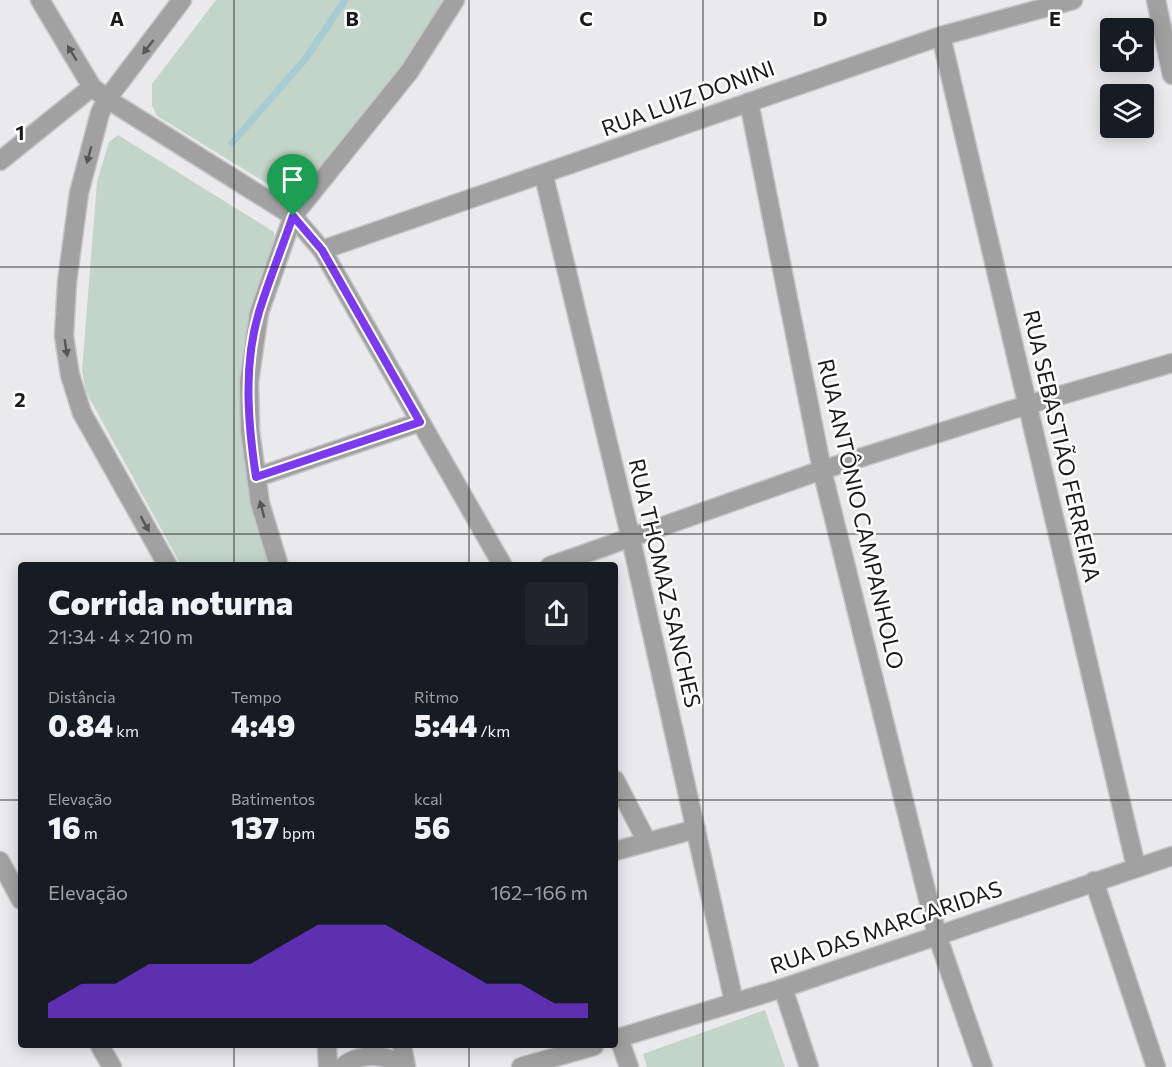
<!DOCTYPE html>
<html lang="pt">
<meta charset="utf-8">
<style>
body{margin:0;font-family:Commissioner,sans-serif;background:#20242c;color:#f1f3f6;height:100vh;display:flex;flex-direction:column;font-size:22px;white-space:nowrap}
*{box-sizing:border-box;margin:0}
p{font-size:20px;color:#9ea1a6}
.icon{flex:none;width:33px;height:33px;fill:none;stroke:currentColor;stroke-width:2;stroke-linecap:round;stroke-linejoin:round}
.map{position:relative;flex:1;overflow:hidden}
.details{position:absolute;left:18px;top:562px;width:600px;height:486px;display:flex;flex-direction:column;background:#171b24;border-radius:6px;box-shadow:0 3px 15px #0003}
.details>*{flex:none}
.buttons{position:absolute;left:1100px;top:18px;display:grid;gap:12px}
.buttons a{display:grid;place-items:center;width:54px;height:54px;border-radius:6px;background:#171b24;box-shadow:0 3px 15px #0003;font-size:30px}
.pin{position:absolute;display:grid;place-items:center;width:51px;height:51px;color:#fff;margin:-62px -26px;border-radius:50% 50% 50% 0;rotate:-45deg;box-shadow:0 0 6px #0007}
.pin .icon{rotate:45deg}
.round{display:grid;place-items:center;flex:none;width:63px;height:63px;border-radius:6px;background:#20242c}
.overview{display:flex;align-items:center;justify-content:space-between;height:102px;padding:0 30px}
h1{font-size:33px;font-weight:800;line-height:45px}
.figures{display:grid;grid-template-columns:repeat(3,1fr);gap:9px;height:102px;padding:6px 30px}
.figures div{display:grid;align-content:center}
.figures b{font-size:30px;font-weight:800}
.figures small{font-size:16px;font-weight:400}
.figures p{font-size:16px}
.chart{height:168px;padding:12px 30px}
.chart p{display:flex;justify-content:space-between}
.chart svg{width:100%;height:108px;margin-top:6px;fill:#7c3aed;opacity:.7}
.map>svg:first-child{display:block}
.green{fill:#c3d4c8}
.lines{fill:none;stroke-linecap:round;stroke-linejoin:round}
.stream{stroke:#a6cbd2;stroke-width:7}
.minor-casing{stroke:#c5c5c7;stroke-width:21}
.minor{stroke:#a0a1a0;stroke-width:18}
.oneway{fill:#565757}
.route-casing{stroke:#fff;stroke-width:12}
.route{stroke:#7c3aed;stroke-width:8}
.grid{fill:none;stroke:#1a1a1b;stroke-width:1.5;stroke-opacity:0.55}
.labels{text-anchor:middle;stroke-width:5;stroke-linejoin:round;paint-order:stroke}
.street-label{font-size:22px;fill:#1a1a1b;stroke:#fff}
.grid-label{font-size:20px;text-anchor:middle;font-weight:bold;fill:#1a1a1b;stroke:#fff;stroke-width:5;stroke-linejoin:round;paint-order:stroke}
</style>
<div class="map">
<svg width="1172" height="1067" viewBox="0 0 1172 1067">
<rect width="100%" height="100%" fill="#eaeaed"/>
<g class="green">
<polygon points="216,0 449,0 443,12 309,191 296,195 284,194 157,116 152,106 152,84"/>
<polygon points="118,135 274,232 276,257 244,435 248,484 269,565 181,565 86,392 82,370 97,182 109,142"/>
<polygon points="765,1010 785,1067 647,1067 643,1054"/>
</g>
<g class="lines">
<polyline class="stream" points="232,143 306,58 345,0"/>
<g class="minor-casing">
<g id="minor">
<polyline points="40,0 92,87 107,99 293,216 322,250 503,566"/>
<polyline points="1156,0 1172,75"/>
<polyline points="941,36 1136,867"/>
<polyline points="749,102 822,470 937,935 983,1067"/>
<polyline points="0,161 92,87"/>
<polyline points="544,176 631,539 734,1002"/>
<polyline points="322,250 941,36 1073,0"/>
<polyline points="257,477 420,422"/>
<polyline points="168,566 82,413 70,375 64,336 67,282 79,193 100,113 107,99 182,0"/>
<polyline points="279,566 260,503 250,431 249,382 259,313 293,216 409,72 455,0"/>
<polyline points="550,566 822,470 1027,405 1172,363"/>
<polyline points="615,780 647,842"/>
<polyline points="615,851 696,829"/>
<polyline points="0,861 21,900"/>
<polyline points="1094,881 1156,1067"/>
<polyline points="783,988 809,1067"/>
<polyline points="619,1038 629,1067"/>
<polyline points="615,1039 783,988 1172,856"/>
<polyline points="100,1046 112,1067"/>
<polyline points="327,1046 328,1067"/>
<polyline points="402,1046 406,1067"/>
<path d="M342,1067C359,1053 385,1052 402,1067"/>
<polyline points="521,1067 594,1046"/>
</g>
</g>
<use href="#minor" class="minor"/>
</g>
<defs><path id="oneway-solid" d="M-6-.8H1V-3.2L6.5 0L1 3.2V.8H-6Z" transform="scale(1.5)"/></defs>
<g class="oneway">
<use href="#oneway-solid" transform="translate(148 47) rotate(128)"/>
<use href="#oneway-solid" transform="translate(72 53) rotate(-121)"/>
<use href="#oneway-solid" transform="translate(89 155) rotate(105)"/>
<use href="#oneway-solid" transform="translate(66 348) rotate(81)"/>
<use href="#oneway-solid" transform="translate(262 509) rotate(-105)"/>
<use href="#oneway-solid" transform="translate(145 524) rotate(61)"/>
</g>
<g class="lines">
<g class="route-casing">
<path id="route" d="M293,216L322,250L420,422L256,477C248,424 243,365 259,312C269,280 282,248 293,216Z"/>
</g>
<use href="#route" class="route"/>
</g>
<path class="grid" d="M234,0V566M469,0V566M703,0V1067M938,0V1067M0,267H1172M0,534H1172M0,800H21M615,800H1172M234,1046V1067M469,1046V1067"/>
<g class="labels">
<g class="street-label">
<text transform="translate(688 98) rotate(-20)" y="8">RUA LUIZ DONINI</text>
<text transform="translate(1062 446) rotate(77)" y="8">RUA SEBASTIÃO FERREIRA</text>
<text transform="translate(861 514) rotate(77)" y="8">RUA ANTÔNIO CAMPANHOLO</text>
<text transform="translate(665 583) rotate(77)" y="8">RUA THOMAZ SANCHES</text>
<text transform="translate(886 927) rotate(-19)" y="8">RUA DAS MARGARIDAS</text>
</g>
</g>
<g class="grid-label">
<text x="117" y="26">A</text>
<text x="352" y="26">B</text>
<text x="586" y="26">C</text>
<text x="820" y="26">D</text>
<text x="1055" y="26">E</text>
<text x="20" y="140">1</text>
<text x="20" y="407">2</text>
</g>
</svg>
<div class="buttons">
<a><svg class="icon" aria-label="locate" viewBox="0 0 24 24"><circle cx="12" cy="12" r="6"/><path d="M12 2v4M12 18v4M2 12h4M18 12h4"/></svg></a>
<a><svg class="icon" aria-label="layers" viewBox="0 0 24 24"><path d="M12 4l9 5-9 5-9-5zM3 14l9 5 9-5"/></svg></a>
</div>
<div class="pin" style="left:293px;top:216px;background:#1e9e55"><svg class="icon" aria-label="arrive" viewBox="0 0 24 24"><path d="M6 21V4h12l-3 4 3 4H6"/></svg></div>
<section class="details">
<div class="overview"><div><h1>Corrida noturna</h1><p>21:34 · 4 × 210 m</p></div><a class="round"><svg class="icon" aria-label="share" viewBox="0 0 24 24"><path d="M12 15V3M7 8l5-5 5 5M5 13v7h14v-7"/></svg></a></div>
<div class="figures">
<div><p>Distância</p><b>0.84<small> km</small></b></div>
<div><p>Tempo</p><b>4:49</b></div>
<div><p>Ritmo</p><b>5:44<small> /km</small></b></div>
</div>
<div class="figures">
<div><p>Elevação</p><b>16<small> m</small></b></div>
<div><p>Batimentos</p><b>137<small> bpm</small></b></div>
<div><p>kcal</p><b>56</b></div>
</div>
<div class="chart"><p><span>Elevação</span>162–166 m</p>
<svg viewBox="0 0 160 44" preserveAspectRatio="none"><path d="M0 44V38L10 30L20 30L30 22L40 22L50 22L60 22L70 14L80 6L90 6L100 6L110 14L120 22L130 30L140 30L150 38L160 38V44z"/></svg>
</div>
</section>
</div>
